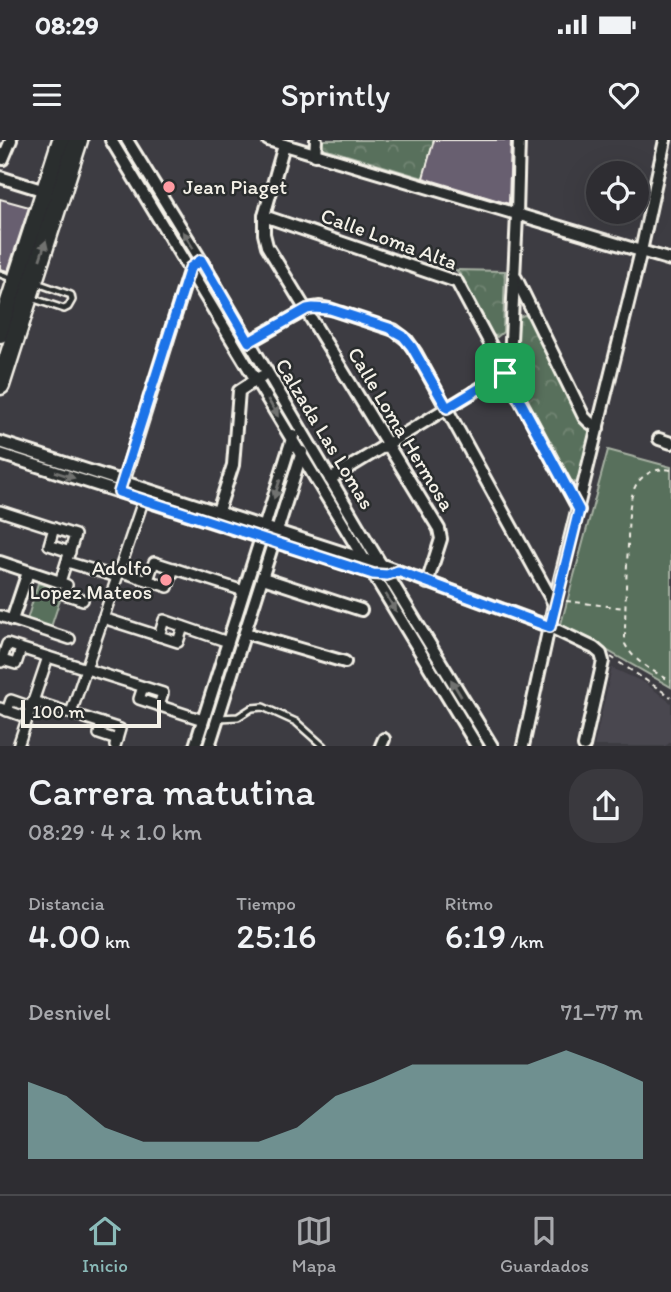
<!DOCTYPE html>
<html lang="es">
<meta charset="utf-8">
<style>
body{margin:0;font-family:Itim,sans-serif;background:#3a393e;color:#f1f3f6;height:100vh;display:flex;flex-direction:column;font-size:26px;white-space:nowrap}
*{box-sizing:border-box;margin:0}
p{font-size:23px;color:#a7a8ac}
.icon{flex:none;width:38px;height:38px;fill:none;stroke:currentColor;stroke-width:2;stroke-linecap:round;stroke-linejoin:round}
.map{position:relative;height:606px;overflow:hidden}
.side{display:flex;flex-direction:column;background:#2e2d32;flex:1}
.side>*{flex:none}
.buttons{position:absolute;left:586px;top:21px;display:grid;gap:14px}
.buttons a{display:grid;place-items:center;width:63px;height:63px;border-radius:50%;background:#2e2d32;box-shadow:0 7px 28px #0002,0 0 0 2px #49494d;font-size:35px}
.scale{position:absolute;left:21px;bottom:18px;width:140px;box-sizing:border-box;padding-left:7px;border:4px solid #f4f1e8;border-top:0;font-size:19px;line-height:24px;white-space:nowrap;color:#f4f1e8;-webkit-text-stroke:5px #2a2d2e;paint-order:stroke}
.pin{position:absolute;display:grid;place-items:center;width:60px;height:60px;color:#fff;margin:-30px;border-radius:14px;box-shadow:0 4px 10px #0006}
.round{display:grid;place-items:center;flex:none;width:74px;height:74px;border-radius:28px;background:#3a393e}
.head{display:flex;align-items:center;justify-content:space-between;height:119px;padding:0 28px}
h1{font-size:38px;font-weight:600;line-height:52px}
.stats{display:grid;grid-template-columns:repeat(3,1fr);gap:10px;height:119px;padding:7px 28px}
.stats div{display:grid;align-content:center}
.stats b{font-size:35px;font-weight:600}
.stats small{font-size:19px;font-weight:400}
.stats p{font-size:19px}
.chart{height:196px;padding:14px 28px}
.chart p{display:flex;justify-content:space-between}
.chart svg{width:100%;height:126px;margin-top:7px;fill:#8bbbb9;opacity:.7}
.status{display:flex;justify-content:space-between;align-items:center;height:49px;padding:0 35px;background:#2e2d32;direction:ltr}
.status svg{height:19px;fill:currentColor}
header{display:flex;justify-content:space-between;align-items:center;height:91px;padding:0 28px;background:#2e2d32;font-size:32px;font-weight:600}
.tabs{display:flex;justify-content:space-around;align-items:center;height:98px;border-top:2px solid #49494d;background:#2e2d32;font-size:19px;color:#a7a8ac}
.tabs a{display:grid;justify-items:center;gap:4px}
.tabs .selected{color:#8bbbb9}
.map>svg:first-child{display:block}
.built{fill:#4a4650}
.green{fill:#59705c;stroke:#a6b0a2;stroke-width:2}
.forest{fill:url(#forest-crowns);stroke:#a6b0a2;stroke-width:2}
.building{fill:#685f6f;stroke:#f4f1e8;stroke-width:2}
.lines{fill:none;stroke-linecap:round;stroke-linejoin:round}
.service-casing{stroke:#f4f1e8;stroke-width:10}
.pedestrian-casing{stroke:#f4f1e8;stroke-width:14}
.minor-casing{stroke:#f4f1e8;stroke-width:16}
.primary-casing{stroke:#f4f1e8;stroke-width:23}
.path{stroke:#f4f1e8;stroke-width:2;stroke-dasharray:5 5;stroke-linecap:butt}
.service{stroke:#2a2d2e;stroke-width:5}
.pedestrian{stroke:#2a2d2e;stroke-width:9}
.minor{stroke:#2a2d2e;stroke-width:10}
.primary{stroke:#2a2d2e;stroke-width:18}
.oneway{fill:#71726f}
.route-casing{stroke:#fff;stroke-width:14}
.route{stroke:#1a73e8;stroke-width:9}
.poi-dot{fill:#ff9aa2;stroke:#2a2d2e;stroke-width:2.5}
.labels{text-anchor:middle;stroke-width:5;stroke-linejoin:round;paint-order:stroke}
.poi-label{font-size:21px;fill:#f4f1e8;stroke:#2a2d2e;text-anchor:start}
.street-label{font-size:21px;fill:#f4f1e8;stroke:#2a2d2e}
</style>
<div class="status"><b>08:29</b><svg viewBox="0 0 49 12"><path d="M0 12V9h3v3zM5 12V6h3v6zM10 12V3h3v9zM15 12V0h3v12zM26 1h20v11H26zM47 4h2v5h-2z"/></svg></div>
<header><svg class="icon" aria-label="menu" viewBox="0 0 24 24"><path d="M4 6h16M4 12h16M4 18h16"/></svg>Sprintly<svg class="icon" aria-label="heart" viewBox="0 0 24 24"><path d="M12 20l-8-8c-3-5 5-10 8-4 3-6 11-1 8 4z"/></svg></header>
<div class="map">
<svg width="671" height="606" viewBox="0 0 671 606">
<defs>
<pattern id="forest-crowns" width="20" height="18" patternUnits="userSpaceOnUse" patternTransform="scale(1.75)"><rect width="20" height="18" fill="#59705c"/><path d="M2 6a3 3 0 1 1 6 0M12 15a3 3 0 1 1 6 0" fill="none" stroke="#718573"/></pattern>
</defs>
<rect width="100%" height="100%" fill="#3d3c42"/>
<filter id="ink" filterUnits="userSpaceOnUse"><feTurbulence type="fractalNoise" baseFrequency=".0143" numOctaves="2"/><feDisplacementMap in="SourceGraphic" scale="14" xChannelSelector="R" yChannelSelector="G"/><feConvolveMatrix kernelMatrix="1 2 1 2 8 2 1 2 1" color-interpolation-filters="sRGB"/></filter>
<g filter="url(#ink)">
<polygon class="built" points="612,528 645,543 671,563 671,602 665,606 594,606"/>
<g class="green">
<polygon points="112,0 124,0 198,116 190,123"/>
<polygon points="198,122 265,230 257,235 190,128"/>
<polygon points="608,310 671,327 671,547 561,484"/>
<polygon points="261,402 270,405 207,606 197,606"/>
<polygon points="38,443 63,451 51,487 27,480"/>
<polygon points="390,444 489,606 481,606 385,447"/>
</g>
<g class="forest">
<polygon points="321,0 434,0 423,38 320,7"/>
<polygon points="456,130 505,131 503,192 497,197 491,194 463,138"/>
<polygon points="524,175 531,177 580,283 591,288 577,343 566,339 511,234 516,222 519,177"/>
</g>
<g class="building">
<polygon points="434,0 511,0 509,64 423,38"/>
<polygon points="0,59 29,67 8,131 0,129"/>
</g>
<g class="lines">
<g class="service-casing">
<g id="service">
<polyline points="0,134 14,139"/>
<polyline points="31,158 64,169 68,167 72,160 71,155 37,143"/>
<polyline points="219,578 238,577 252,568 263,567 296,582 323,606"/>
</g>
</g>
<g class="pedestrian-casing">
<g id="pedestrian">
<polyline points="0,371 75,395 60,442 67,445 64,454 83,460"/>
<polyline points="54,388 49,405 70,412"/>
<polyline points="67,422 117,437"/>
<polyline points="119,431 168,447 174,428"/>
<polyline points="148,440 154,422 244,451"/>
<polyline points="0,476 70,499"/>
<polyline points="103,478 178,502 183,487"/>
<polyline points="159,496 164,480 228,502"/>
<polyline points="2,520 16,524 21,509"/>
<polyline points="0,522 1,522 7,504 163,553 159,566"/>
<polyline points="143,547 139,559 203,580"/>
<polyline points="33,561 120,589 115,606"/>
<polyline points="0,568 28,578"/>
<polyline points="7,571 11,560 31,567"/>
<polyline points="71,573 143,361"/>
<polyline points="102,583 99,594 117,600"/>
<polyline points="18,606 48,517"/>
</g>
</g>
<g class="minor-casing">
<g id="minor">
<polyline points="111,0 477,606"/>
<polyline points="127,0 201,120 371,408 492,606"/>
<polyline points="268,0 671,120"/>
<polyline points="284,5 264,76 264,94 267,106 439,389 441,399 427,443"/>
<polyline points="315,15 316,0"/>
<polyline points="3,19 11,0"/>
<polyline points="0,37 45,51"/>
<polyline points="264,76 457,142 579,370"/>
<polyline points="516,138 584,277 589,282 598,288"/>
<polyline points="249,202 307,169 320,167 330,169 394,190 407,200 416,213 554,464"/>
<polyline points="659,299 671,303"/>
<polyline points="0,302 382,425 550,487 594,508 601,514 603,521 584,606"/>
<polyline points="0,314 375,434"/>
<polyline points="330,339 505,233 510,222 517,75 519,0"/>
<polyline points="122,346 190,128 193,126"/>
<polyline points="218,371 233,325 239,251 262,236"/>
<polyline points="0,422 60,442"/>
<polyline points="263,438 361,470"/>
<polyline points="12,480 28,432"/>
<polyline points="245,493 345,522"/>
<polyline points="195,606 293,296"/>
<polyline points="209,606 302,312"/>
<polyline points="381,606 384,599"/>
<polyline points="523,606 554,464 641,111 665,0"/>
</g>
</g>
<g class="primary-casing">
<g id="primary">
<polyline points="0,193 62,0"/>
<polyline points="0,245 78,0"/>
</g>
</g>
<g class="path">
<path d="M671,330C657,327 641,334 635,347C628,361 628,391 628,406C626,439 625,471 625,504C634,522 653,531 671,541"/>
<polyline points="566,461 625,468"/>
<polyline points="611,517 671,557"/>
</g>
<use href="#service" class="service"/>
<use href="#pedestrian" class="pedestrian"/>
<use href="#minor" class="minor"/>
<use href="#primary" class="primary"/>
</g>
<defs><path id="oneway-solid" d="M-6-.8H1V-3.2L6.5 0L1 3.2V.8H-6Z" transform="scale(1.75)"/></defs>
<g class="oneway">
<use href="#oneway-solid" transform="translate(188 100) rotate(-122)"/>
<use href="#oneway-solid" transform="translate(43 110) rotate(-72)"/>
<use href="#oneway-solid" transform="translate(273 268) rotate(59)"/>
<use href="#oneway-solid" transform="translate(65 335) rotate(18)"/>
<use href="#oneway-solid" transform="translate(277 349) rotate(108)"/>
<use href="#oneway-solid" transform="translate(391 463) rotate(59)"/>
<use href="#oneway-solid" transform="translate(456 548) rotate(-121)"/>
</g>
</g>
<g class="lines" filter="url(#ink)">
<g class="route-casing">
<polygon id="route" points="201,120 249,202 307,169 313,168 330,169 389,188 403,196 412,207 447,268 505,233 579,370 550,487 398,431 387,435 373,434 119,352 190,128"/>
</g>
<use href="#route" class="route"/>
</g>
<g class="poi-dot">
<circle cx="169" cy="47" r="7"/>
<circle cx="166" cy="440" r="7"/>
</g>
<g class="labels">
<g class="poi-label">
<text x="183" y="54">Jean Piaget</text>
<text x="152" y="435" text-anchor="end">Adolfo<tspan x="152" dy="24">Lopez Mateos</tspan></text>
</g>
<g class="street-label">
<text transform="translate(389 99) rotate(20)" y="7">Calle Loma Alta</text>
<text transform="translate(401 289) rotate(59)" y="7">Calle Loma Hermosa</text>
<text transform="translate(325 294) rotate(59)" y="7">Calzada Las Lomas</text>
</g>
</g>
</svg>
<div class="buttons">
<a><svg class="icon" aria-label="locate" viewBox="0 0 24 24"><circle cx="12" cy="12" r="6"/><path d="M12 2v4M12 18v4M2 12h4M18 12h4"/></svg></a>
</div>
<div class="scale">100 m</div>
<div class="pin" style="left:505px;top:233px;background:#1e9e55"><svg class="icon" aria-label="arrive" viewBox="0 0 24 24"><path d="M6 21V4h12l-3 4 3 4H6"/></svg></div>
</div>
<section class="side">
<div class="head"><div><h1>Carrera matutina</h1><p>08:29 · 4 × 1.0 km</p></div><a class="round"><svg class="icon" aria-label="share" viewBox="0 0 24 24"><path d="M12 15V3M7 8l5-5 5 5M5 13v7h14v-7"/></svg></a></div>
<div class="stats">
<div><p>Distancia</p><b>4.00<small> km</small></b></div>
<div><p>Tiempo</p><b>25:16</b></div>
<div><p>Ritmo</p><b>6:19<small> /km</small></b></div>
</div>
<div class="chart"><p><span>Desnivel</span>71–77 m</p>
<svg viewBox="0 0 160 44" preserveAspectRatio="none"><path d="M0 44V17L10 22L20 33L30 38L40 38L50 38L60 38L70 33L80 22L90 17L100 11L110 11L120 11L130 11L140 6L150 11L160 17V44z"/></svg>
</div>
</section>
<nav class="tabs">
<a class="selected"><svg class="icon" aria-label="home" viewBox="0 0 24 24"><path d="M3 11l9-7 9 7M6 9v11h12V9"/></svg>Inicio</a>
<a><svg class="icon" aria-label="map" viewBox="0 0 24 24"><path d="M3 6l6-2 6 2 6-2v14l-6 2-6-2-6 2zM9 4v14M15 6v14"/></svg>Mapa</a>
<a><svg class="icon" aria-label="saved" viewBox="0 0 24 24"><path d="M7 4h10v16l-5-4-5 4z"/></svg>Guardados</a>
</nav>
